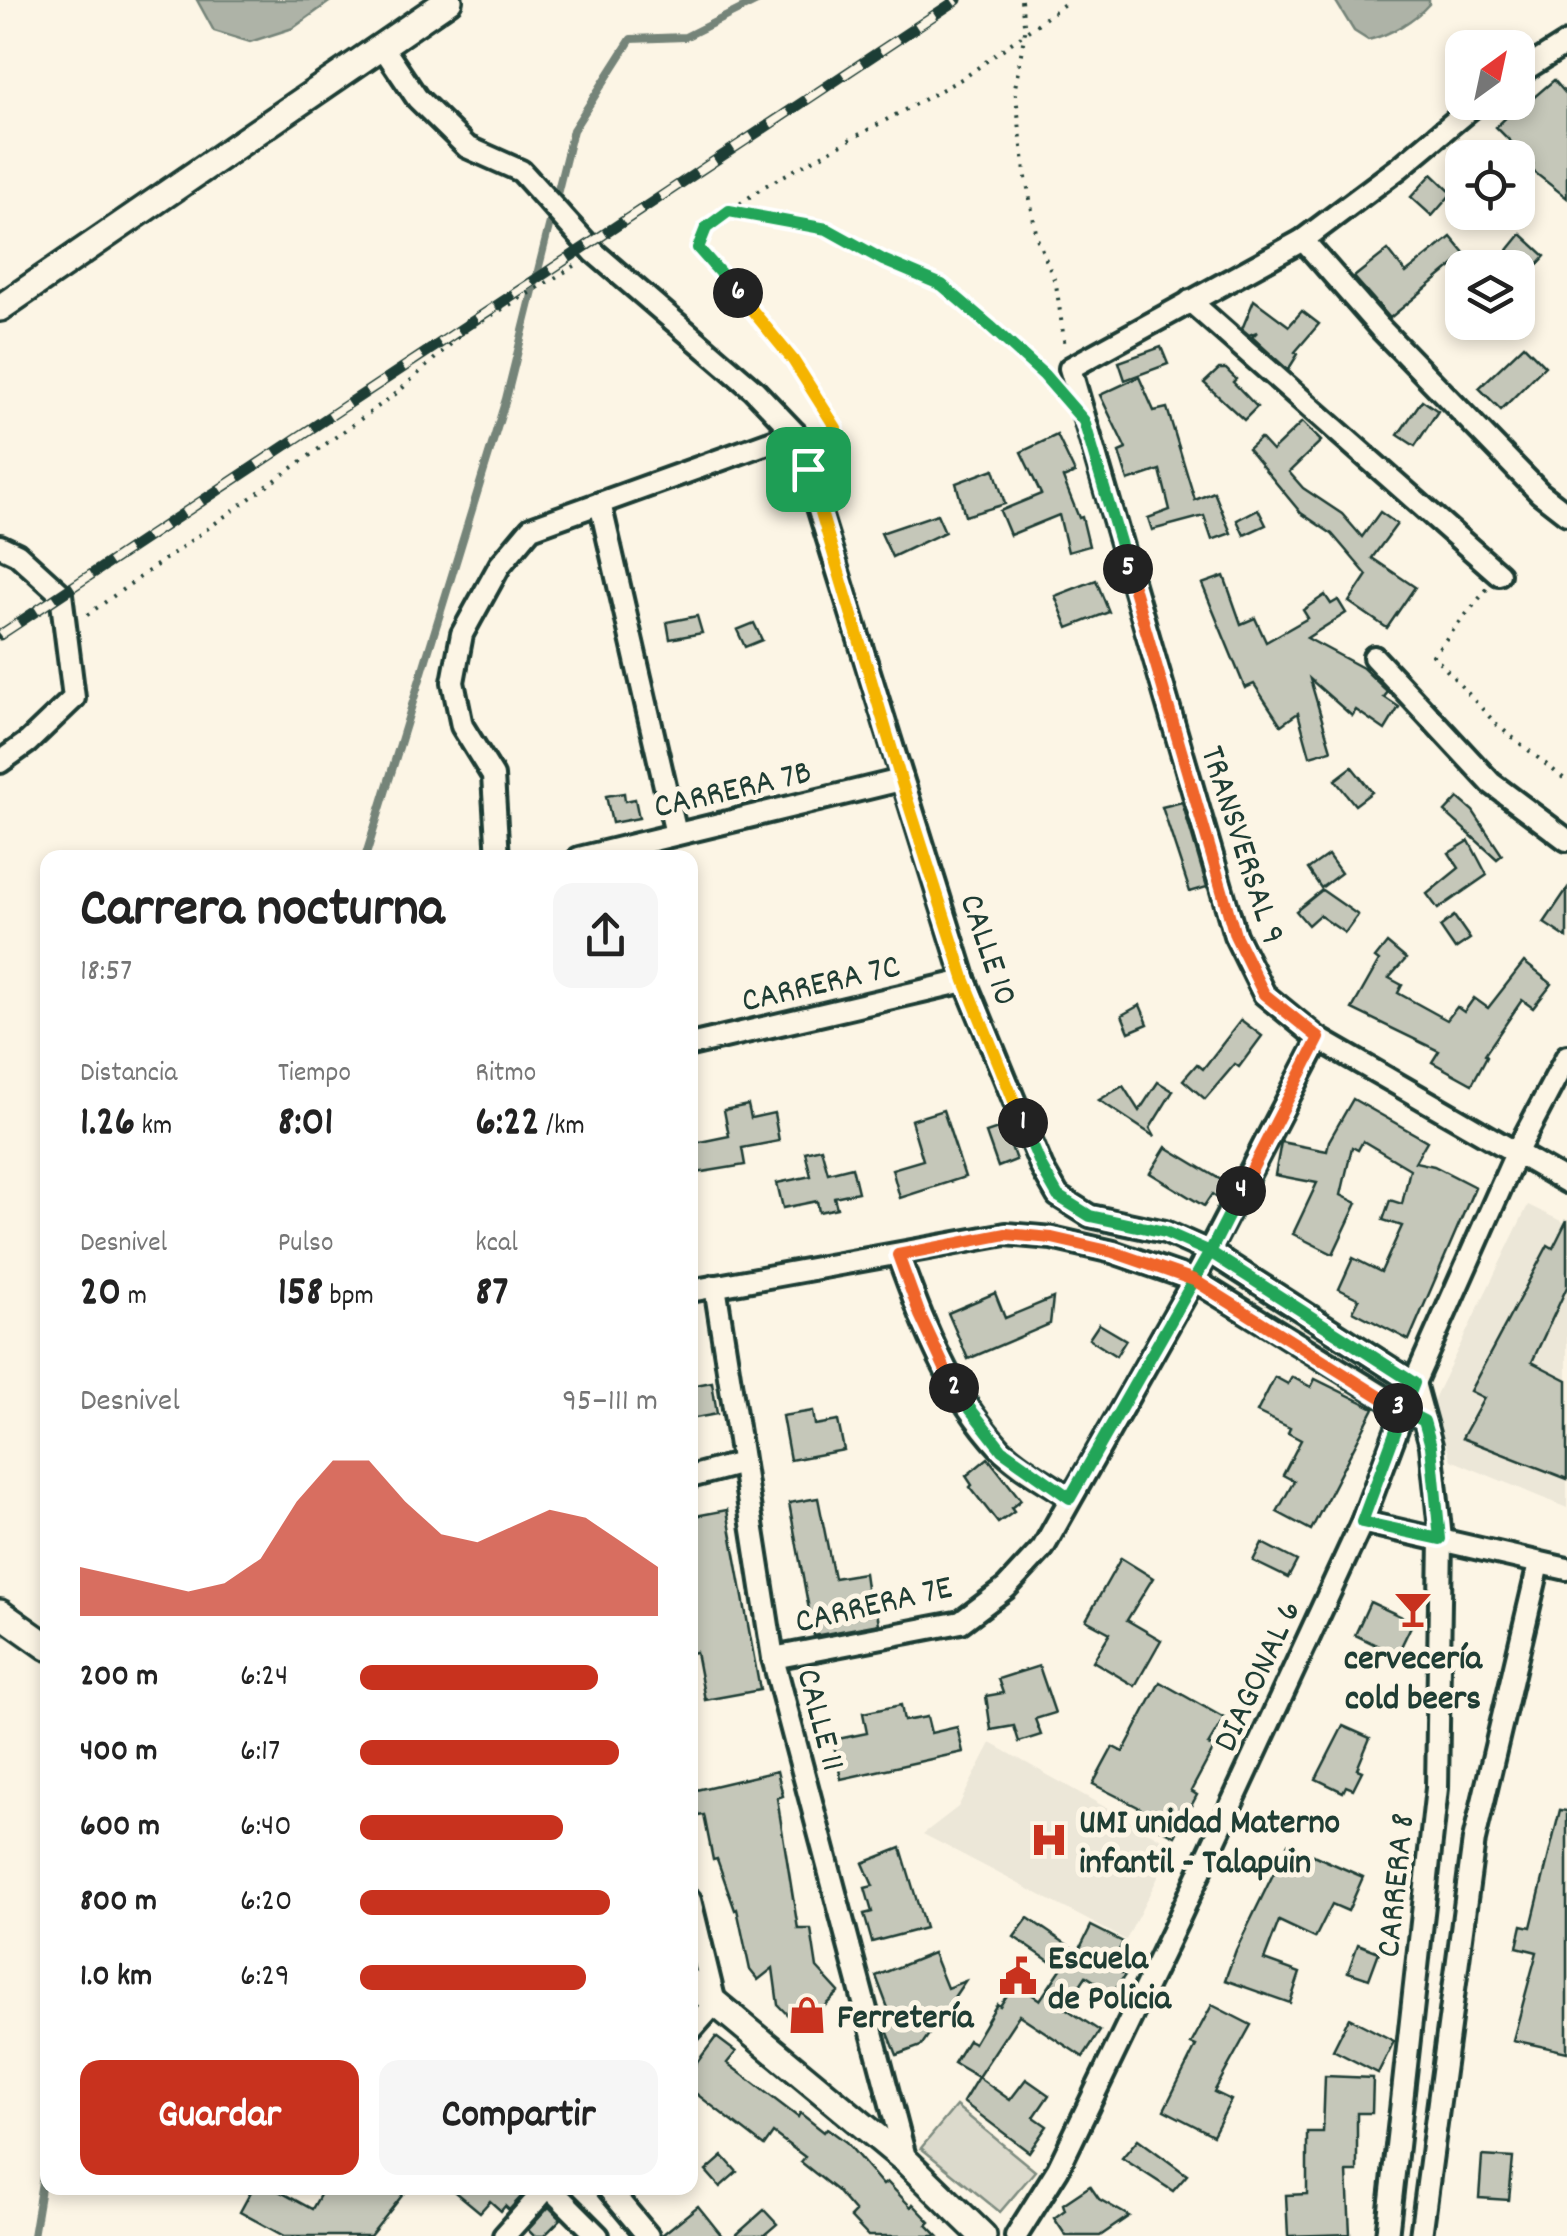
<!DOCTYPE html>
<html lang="es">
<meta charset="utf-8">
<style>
body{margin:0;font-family:Dekko,sans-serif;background:#f6f6f6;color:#222;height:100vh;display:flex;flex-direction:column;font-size:38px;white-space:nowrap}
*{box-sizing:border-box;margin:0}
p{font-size:32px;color:#767676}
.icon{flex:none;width:55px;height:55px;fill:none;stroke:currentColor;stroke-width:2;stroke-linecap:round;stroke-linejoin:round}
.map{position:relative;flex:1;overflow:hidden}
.side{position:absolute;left:40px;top:850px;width:658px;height:1345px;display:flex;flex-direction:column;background:#fff;border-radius:20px;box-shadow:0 5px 15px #0003}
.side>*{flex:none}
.needle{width:65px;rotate:33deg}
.controls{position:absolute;left:1445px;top:30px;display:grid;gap:20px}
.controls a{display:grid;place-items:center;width:90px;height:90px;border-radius:20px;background:#fff;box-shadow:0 5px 15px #0003;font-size:50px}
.pin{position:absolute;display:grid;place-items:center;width:85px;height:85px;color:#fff;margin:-42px;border-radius:20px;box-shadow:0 5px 15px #0006}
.km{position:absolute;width:50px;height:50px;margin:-25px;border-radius:50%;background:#222;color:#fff;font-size:28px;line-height:50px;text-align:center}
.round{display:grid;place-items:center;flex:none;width:105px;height:105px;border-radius:20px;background:#f6f6f6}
.overview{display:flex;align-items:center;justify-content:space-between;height:170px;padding:0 40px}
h1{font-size:55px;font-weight:700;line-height:75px}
.metrics{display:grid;grid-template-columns:repeat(3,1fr);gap:15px;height:170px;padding:10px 40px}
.metrics div{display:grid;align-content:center}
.metrics b{font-size:42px;font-weight:700}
.metrics small{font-size:28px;font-weight:400}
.metrics p{font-size:28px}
.chart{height:280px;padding:20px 40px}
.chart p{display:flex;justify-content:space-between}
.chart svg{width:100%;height:180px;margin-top:10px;fill:#c8321e;opacity:.7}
.primary-button{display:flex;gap:20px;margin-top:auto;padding:20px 40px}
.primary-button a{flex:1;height:115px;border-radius:20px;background:#c8321e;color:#fff;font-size:40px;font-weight:700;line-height:115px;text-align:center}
.primary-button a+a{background:#f6f6f6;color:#222}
ul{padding:0 40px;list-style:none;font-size:32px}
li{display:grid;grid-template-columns:160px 120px 1fr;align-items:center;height:75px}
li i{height:25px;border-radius:12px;background:#c8321e}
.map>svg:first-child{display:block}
.built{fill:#ece7d8}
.green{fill:#dcdacc;stroke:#7e8c80;stroke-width:2.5}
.water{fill:#aeb3a7;stroke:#758479;stroke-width:2.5}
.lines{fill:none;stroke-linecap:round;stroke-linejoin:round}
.stream{stroke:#758479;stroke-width:8}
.building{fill:#c5c7b9;stroke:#1f3d34;stroke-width:2.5}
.minor-casing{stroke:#1f3d34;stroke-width:28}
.tertiary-casing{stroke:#1f3d34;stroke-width:32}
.path{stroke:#1f3d34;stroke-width:4;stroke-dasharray:2.5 8;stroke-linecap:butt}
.minor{stroke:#fcf5e5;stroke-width:20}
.tertiary{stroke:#fcf5e5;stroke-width:25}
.rail-casing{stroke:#1f3d34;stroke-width:11}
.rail{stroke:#fcf5e5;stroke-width:8;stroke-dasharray:22;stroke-linecap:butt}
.split-1-casing{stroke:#fff;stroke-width:20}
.split-2-casing{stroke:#fff;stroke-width:20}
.split-3-casing{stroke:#fff;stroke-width:20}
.split-4-casing{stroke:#fff;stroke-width:20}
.split-5-casing{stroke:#fff;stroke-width:20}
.split-6-casing{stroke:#fff;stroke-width:20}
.split-7-casing{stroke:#fff;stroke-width:20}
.split-1{stroke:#f5b400;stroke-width:12}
.split-2{stroke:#22a559;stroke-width:12}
.split-3{stroke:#f0652b;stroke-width:12}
.split-4{stroke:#22a559;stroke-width:12}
.split-5{stroke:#f0652b;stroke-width:12}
.split-6{stroke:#22a559;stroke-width:12}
.split-7{stroke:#f5b400;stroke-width:12}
.labels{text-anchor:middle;stroke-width:10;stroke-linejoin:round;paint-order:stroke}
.street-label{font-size:35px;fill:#1f3d34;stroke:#fcf5e5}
.poi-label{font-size:35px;font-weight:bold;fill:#1f3d34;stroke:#fcf5e5;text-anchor:start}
</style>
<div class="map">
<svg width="1567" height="2236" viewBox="0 0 1567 2236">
<rect width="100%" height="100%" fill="#fcf5e5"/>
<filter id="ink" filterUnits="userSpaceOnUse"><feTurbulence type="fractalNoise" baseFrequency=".01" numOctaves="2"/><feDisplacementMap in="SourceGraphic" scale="20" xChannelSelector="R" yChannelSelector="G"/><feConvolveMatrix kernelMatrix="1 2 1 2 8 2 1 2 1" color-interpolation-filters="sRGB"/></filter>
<g filter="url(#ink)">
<g class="built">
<polygon points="1528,1205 1567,1224 1567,1508 1451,1460 1432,1403"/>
<polygon points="991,1743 1174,1846 1126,1940 923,1834 958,1807"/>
</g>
<polygon class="green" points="956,2106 1035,2171 1000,2212 921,2148"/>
<g class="water">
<polygon points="197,0 332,0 293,28 250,42 214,31"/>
<path d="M1335,0H1429V4C1415,20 1390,35 1368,40L1354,31Z"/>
</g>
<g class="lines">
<g class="stream">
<polyline points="365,858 506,399 573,130 631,39 685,37 759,0"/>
<polyline points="33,2236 48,2146"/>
</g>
</g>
<g class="building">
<polygon points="1554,80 1567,95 1567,198 1529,168 1533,164 1496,127 1515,109 1518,111"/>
<polygon points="1432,174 1452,193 1432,216 1411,197"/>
<polygon points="1521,234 1545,256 1532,271 1508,250"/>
<polygon points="1451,237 1466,255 1390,318 1354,277 1388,250 1406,273"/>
<polygon points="1254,300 1289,326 1302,311 1319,324 1295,352 1298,354 1288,370 1252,337 1257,332 1249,335 1242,329"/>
<polygon points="1524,345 1545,366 1501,410 1479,388"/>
<polygon points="1161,347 1168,364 1125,380 1119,362"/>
<polygon points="1219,369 1226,369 1236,379 1233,382 1257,407 1244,420 1204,383"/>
<polygon points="1139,377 1154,411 1167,408 1195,500 1214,492 1231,533 1212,540 1204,516 1152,530 1148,518 1170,510 1160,470 1128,481 1119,452 1126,449 1100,395"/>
<polygon points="1422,400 1438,411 1415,446 1398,435"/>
<polygon points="1302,422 1321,441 1289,472 1303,488 1342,514 1362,537 1380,512 1397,524 1372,558 1415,587 1387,628 1349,602 1367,575 1332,534 1301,513 1248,449 1260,438 1272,451"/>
<polygon points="1057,435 1075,473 1063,478 1079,518 1082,517 1089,546 1068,552 1059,515 1010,535 1000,511 1041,494 1021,452"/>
<polygon points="994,469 1005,504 965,516 956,483"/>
<polygon points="1258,509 1266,525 1244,535 1237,520"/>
<polygon points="937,514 945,532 892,557 881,533"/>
<polygon points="1224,576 1241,624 1255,618 1266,642 1308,618 1303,610 1325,595 1331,604 1338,600 1346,613 1307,638 1363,668 1388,692 1384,697 1399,707 1385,730 1356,710 1352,716 1310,679 1331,750 1310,756 1298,713 1281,725 1254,684 1245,688 1202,584"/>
<polygon points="1096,580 1109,612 1068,628 1055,596"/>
<polygon points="697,616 702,633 670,639 667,622"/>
<polygon points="754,623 762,640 745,647 737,630"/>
<polygon points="1352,767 1372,792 1355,805 1335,780"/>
<polygon points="624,793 625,801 635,799 639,818 612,823 606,796"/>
<polygon points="1458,798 1473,811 1502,855 1497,859 1445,812"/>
<polygon points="1182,802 1207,887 1190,892 1162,807"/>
<polygon points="1469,841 1487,875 1438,909 1427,894 1459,868 1449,853"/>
<polygon points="1328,855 1341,873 1321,888 1308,869"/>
<polygon points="1567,889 1567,938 1544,923"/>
<polygon points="1322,890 1358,915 1345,933 1319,915 1308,925 1296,911"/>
<polygon points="1454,916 1470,939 1455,949 1440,927"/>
<polygon points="1387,943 1406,959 1389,978 1402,985 1398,993 1447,1020 1457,1007 1464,1012 1474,998 1488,1008 1524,962 1552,984 1533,1008 1522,1000 1485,1054 1487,1056 1472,1084 1432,1062 1439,1051 1352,1009 1379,961 1375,958"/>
<polygon points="1140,1005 1148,1024 1129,1032 1122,1015"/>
<polygon points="1241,1020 1262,1036 1239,1067 1235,1064 1205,1099 1183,1080 1197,1064 1203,1069"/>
<polygon points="1158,1082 1173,1091 1150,1128 1155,1137 1099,1100 1123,1086 1139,1111"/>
<polygon points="1353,1099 1427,1141 1415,1162 1434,1166 1475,1187 1409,1340 1353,1311 1359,1299 1339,1289 1353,1258 1381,1272 1402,1226 1383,1220 1390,1200 1402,1204 1410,1169 1363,1141 1358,1150 1352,1147 1341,1195 1357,1203 1333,1254 1293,1234 1317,1183 1275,1175 1281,1142 1327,1151 1329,1141"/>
<polygon points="748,1105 751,1118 774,1113 779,1141 742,1148 745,1165 690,1174 690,1144 729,1136 724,1110"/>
<polygon points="943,1110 965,1177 900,1198 892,1169 923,1160 911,1120"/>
<polygon points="1004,1127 1016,1160 998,1167 986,1133"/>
<polygon points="1166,1147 1226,1183 1217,1198 1212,1194 1204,1206 1150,1173"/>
<polygon points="821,1148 828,1173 852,1167 858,1192 834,1197 837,1208 819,1212 817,1201 783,1208 777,1183 811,1176 805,1152"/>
<polygon points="1567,1220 1567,1287 1532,1362 1567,1380 1567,1479 1462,1438 1484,1398 1470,1391 1548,1245 1553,1248"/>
<polygon points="995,1293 1005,1318 1053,1298 1050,1324 968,1359 948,1313"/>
<polygon points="1099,1324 1126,1340 1116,1356 1089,1339"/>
<polygon points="1275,1377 1288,1384 1292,1377 1311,1387 1315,1379 1374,1408 1311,1530 1277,1512 1294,1481 1283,1475 1301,1440 1288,1433 1290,1428 1257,1412"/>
<polygon points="712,1382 717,1414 690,1419 690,1386"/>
<polygon points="813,1411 815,1425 838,1421 844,1450 790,1460 782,1416"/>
<polygon points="988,1458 1021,1500 1011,1508 1014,1512 998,1523 970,1487 972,1485 966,1476"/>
<polygon points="818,1498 834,1578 864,1573 867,1594 874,1593 879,1624 814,1636 789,1503"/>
<polygon points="727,1510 760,1690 705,1700 696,1652 690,1653 690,1517"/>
<polygon points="1262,1543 1297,1561 1288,1578 1253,1561"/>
<polygon points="1121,1558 1153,1578 1127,1620 1161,1640 1135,1686 1093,1661 1110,1633 1086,1620"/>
<polygon points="1370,1602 1413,1622 1397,1655 1355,1635"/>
<polygon points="1039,1666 1055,1713 1035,1719 1041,1735 1019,1742 1014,1726 991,1730 986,1696 1003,1693 998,1679"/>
<polygon points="1160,1682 1224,1718 1208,1745 1214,1748 1191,1791 1197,1795 1175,1836 1136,1816 1140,1808 1093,1784 1113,1747 1123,1752"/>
<polygon points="901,1705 904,1721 927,1717 931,1733 957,1727 963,1752 841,1779 833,1740 867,1733 863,1713"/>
<polygon points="1343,1726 1370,1738 1357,1769 1362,1771 1353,1789 1346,1786 1343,1792 1316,1779"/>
<polygon points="777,1771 783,1796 777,1798 798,1929 811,1929 817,1968 839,1992 801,2029 778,2005 773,1968 758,1980 750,1970 737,1909 735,1910 717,1859 713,1860 704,1815 698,1816 692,1791"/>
<polygon points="1560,1810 1567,1811 1567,2052 1513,2040 1537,1952 1517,1947 1522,1925 1531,1927"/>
<polygon points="1288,1844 1363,1877 1348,1911 1332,1904 1315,1938 1279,1921 1264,1960 1300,1973 1290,2003 1225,1980 1236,1950"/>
<polygon points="901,1848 925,1928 872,1942 864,1914 872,1912 865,1888 873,1886 863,1863"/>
<polygon points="1028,1918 1078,1952 1091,1926 1123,1942 1111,1966 1125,1975 1113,1993 1086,1976 1065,2008 1100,2031 1083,2057 1019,2015 978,2077 954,2063 968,2040 974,2043 997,2004 1000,2006 1015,1983 1040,2000 1061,1969 1014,1937"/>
<polygon points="1358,1944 1379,1952 1369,1979 1348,1972"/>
<polygon points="933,1953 947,1988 965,1981 921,2046 897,2055 884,2023 881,2011 888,2008 876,1976"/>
<polygon points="1212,2005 1251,2025 1214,2092 1231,2100 1213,2135 1164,2110 1196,2046 1191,2044"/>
<polygon points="1349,2018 1394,2041 1378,2073 1333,2050"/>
<polygon points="716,2037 736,2052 727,2063 798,2117 800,2113 824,2132 827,2128 846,2142 883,2185 887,2182 911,2207 913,2204 930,2222 927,2225 938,2236 868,2236 850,2217 855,2212 836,2190 801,2162 805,2157 773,2133 764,2146 690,2089 690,2072"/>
<polygon points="1325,2076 1373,2078 1372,2113 1357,2113 1357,2172 1347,2172 1350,2234 1288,2236 1286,2195 1307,2194 1307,2132 1323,2132"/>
<polygon points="978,2077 1010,2100 1026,2079 1049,2095 1034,2117 1047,2126 1029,2152 963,2102"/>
<polygon points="1138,2139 1187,2175 1173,2191 1122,2158"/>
<polygon points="723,2156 737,2172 720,2187 706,2171"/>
<polygon points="1482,2156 1513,2158 1509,2200 1479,2198"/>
<polygon points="1090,2186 1099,2199 1129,2216 1100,2236 1066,2236 1054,2218 1065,2210 1063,2204"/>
<polygon points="253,2188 273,2188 312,2209 324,2188 408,2188 370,2236 284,2236 240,2212"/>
<polygon points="451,2188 529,2188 509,2210 505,2206 501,2211 490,2201 480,2212"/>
<polygon points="698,2206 722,2236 661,2236 662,2235"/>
<polygon points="549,2207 561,2219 544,2236 534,2236 528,2230"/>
<polygon points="764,2210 777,2224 763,2236 735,2236"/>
</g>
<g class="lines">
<g class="minor-casing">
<g id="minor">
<polyline points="382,46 417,98 467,147 521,171 595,253 754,390 795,433 965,981 1042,1168 1058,1196 1090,1216 1165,1232 1210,1252 1414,1383 1431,1445 1441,1539 1437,1788 1387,2236"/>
<polyline points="1518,74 1567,43"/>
<polyline points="1478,102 1399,168 1303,240 1070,368 1235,935 1264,994 1319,1039 1567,1182"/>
<polyline points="1303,240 1380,328 1540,493 1567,514"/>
<polyline points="1190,301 1499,574"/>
<polyline points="600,503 676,834"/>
<polyline points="0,546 17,554 61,594 74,698 28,742 0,762"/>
<polyline points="1374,657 1491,783 1567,840"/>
<polyline points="498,858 493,776 462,726 453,682 462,634 500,565 531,528 795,433"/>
<polyline points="579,858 901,780"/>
<polyline points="690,1045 965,981"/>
<path d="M898,1255C923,1324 949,1393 1000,1448C1019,1468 1048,1482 1070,1498"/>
<polyline points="715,1286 773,1658 906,2161"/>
<polyline points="690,1291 1006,1234 1052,1238 1113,1252 1194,1280 1413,1415"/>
<polyline points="690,1477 742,1463"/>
<polyline points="1362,1522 1567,1569"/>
<polyline points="773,1658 961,1622 1006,1588 1043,1548 1194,1280 1319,1039"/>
<polyline points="690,1900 715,2003 690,2031"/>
<polyline points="550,2188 598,2236"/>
<polyline points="608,2188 648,2236"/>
<polyline points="504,2236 547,2188"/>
<polyline points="1016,2236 1058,2169 1177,1922 1362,1522 1414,1383 1517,1151 1567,1056"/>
<polyline points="1421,2236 1474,1840 1539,1564"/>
</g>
</g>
<g class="tertiary-casing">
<g id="tertiary">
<polyline points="0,308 449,0"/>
<polyline points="0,1613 48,1647"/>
<polyline points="690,1982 906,2161 983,2236"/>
</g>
</g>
<g class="path">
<polyline points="1021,0 1025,31 1015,88 1025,172 1037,238 1056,284 1065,347"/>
<polyline points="729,211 827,229 883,260 942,285 1052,383"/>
<polyline points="822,449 836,427 793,360 699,248 706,228 765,186 965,77 1070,0"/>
<polyline points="1487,589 1433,655 1497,725 1567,781"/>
<polyline points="87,615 397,393 464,332 578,264"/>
</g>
<use href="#minor" class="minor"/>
<use href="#tertiary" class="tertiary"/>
<g class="rail-casing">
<polyline id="rail" points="0,635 957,0"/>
</g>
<use href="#rail" class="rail"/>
</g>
</g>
<g class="lines" filter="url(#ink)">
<g class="split-1-casing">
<polyline id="split-1" points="808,469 901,780 965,981 1023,1123"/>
</g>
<g class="split-2-casing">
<polyline id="split-2" points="954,1388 1002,1450 1070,1498 1210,1252 1165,1232 1090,1216 1058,1196 1042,1168 1023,1123"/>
</g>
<g class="split-3-casing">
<polyline id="split-3" points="954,1388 920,1315 898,1255 1006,1234 1052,1238 1113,1252 1194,1280 1398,1408"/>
</g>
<g class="split-4-casing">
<polyline id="split-4" points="1241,1191 1210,1252 1414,1383 1403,1411 1362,1522 1440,1539 1431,1446 1424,1421 1398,1408"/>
</g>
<g class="split-5-casing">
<polyline id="split-5" points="1128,569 1235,935 1264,994 1319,1038 1241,1191"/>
</g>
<g class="split-6-casing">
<polyline id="split-6" points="738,293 698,248 706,228 729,211 827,229 883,260 942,285 990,326 1044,375 1084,421 1128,569"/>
</g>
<g class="split-7-casing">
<polyline id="split-7" points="738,293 793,360 836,428 808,469"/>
</g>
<use href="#split-1" class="split-1"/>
<use href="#split-2" class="split-2"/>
<use href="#split-3" class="split-3"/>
<use href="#split-4" class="split-4"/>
<use href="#split-5" class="split-5"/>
<use href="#split-6" class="split-6"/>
<use href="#split-7" class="split-7"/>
</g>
<defs>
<g id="bar-bare" transform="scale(3)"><path d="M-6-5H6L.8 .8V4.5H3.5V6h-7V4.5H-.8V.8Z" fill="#c8321e" stroke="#fcf5e5" stroke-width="2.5" paint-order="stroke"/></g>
<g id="hospital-bare" transform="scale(3)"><path d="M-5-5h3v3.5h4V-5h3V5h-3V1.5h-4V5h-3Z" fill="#c8321e" stroke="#fcf5e5" stroke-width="2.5" paint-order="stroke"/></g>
<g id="civic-bare" transform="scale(3)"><path d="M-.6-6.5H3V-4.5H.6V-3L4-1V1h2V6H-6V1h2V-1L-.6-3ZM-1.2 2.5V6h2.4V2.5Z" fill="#c8321e" stroke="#fcf5e5" stroke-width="2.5" paint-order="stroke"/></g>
<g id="shop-bare" transform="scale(3)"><path d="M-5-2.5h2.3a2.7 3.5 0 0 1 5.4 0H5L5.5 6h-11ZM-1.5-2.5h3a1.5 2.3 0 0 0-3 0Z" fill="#c8321e" stroke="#fcf5e5" stroke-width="2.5" paint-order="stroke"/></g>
</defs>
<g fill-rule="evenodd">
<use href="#bar-bare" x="1413" y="1609"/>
<use href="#hospital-bare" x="1049" y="1840"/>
<use href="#civic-bare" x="1018" y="1976"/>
<use href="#shop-bare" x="807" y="2015"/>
</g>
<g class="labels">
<g class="street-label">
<text transform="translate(732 787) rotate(-13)" y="12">CARRERA 7B</text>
<text transform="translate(1245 844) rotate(72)" y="12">TRANSVERSAL 9</text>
<text transform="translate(991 949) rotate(71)" y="12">CALLE 10</text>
<text transform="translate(820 981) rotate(-13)" y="12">CARRERA 7C</text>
<text transform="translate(873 1602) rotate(-13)" y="12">CARRERA 7E</text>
<text transform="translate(1255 1675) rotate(-65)" y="12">DIAGONAL 6</text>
<text transform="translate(823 1719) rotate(75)" y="12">CALLE 11</text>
<text transform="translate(1393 1885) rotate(-84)" y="12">CARRERA 8</text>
</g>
<g class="poi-label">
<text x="1413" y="1668" text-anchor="middle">cervecería<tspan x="1413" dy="40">cold beers</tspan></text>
<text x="1079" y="1832">UMI unidad Materno<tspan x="1079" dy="40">infantil - Talapuin</tspan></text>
<text x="1048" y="1968">Escuela<tspan x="1048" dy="40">de Policia</tspan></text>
<text x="837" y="2027">Ferretería</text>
</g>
</g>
</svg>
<div class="controls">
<a><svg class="needle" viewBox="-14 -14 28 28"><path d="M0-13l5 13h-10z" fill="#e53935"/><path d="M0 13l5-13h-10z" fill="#767676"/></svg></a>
<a><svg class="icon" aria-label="locate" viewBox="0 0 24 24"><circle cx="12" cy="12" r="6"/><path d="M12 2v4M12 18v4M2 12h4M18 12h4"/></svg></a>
<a><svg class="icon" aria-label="layers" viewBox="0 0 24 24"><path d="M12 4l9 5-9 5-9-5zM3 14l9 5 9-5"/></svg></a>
</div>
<div class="pin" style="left:808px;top:469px;background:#1e9e55"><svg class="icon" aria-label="arrive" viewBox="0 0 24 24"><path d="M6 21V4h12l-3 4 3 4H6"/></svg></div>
<b class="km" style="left:1023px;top:1123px">1</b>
<b class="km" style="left:954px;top:1388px">2</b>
<b class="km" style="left:1398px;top:1408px">3</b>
<b class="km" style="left:1241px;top:1191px">4</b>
<b class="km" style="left:1128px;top:569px">5</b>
<b class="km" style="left:738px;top:293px">6</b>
<section class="side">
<div class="overview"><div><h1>Carrera nocturna</h1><p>18:57</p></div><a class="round"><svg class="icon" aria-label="share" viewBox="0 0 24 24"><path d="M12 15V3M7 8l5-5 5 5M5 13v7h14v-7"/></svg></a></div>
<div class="metrics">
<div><p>Distancia</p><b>1.26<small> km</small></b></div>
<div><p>Tiempo</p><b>8:01</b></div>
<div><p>Ritmo</p><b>6:22<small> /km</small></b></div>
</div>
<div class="metrics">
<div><p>Desnivel</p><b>20<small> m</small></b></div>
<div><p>Pulso</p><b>158<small> bpm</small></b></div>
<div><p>kcal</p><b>87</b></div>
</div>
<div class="chart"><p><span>Desnivel</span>95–111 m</p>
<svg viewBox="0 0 160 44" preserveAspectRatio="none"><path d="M0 44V32L10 34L20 36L30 38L40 36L50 30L60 16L70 6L80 6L90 16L100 24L110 26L120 22L130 18L140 20L150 26L160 32V44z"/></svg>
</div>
<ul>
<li><b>200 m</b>6:24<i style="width:80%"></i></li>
<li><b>400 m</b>6:17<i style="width:87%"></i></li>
<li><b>600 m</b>6:40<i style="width:68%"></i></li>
<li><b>800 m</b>6:20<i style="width:84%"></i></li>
<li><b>1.0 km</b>6:29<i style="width:76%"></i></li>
</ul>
<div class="primary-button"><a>Guardar</a><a>Compartir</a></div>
</section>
</div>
